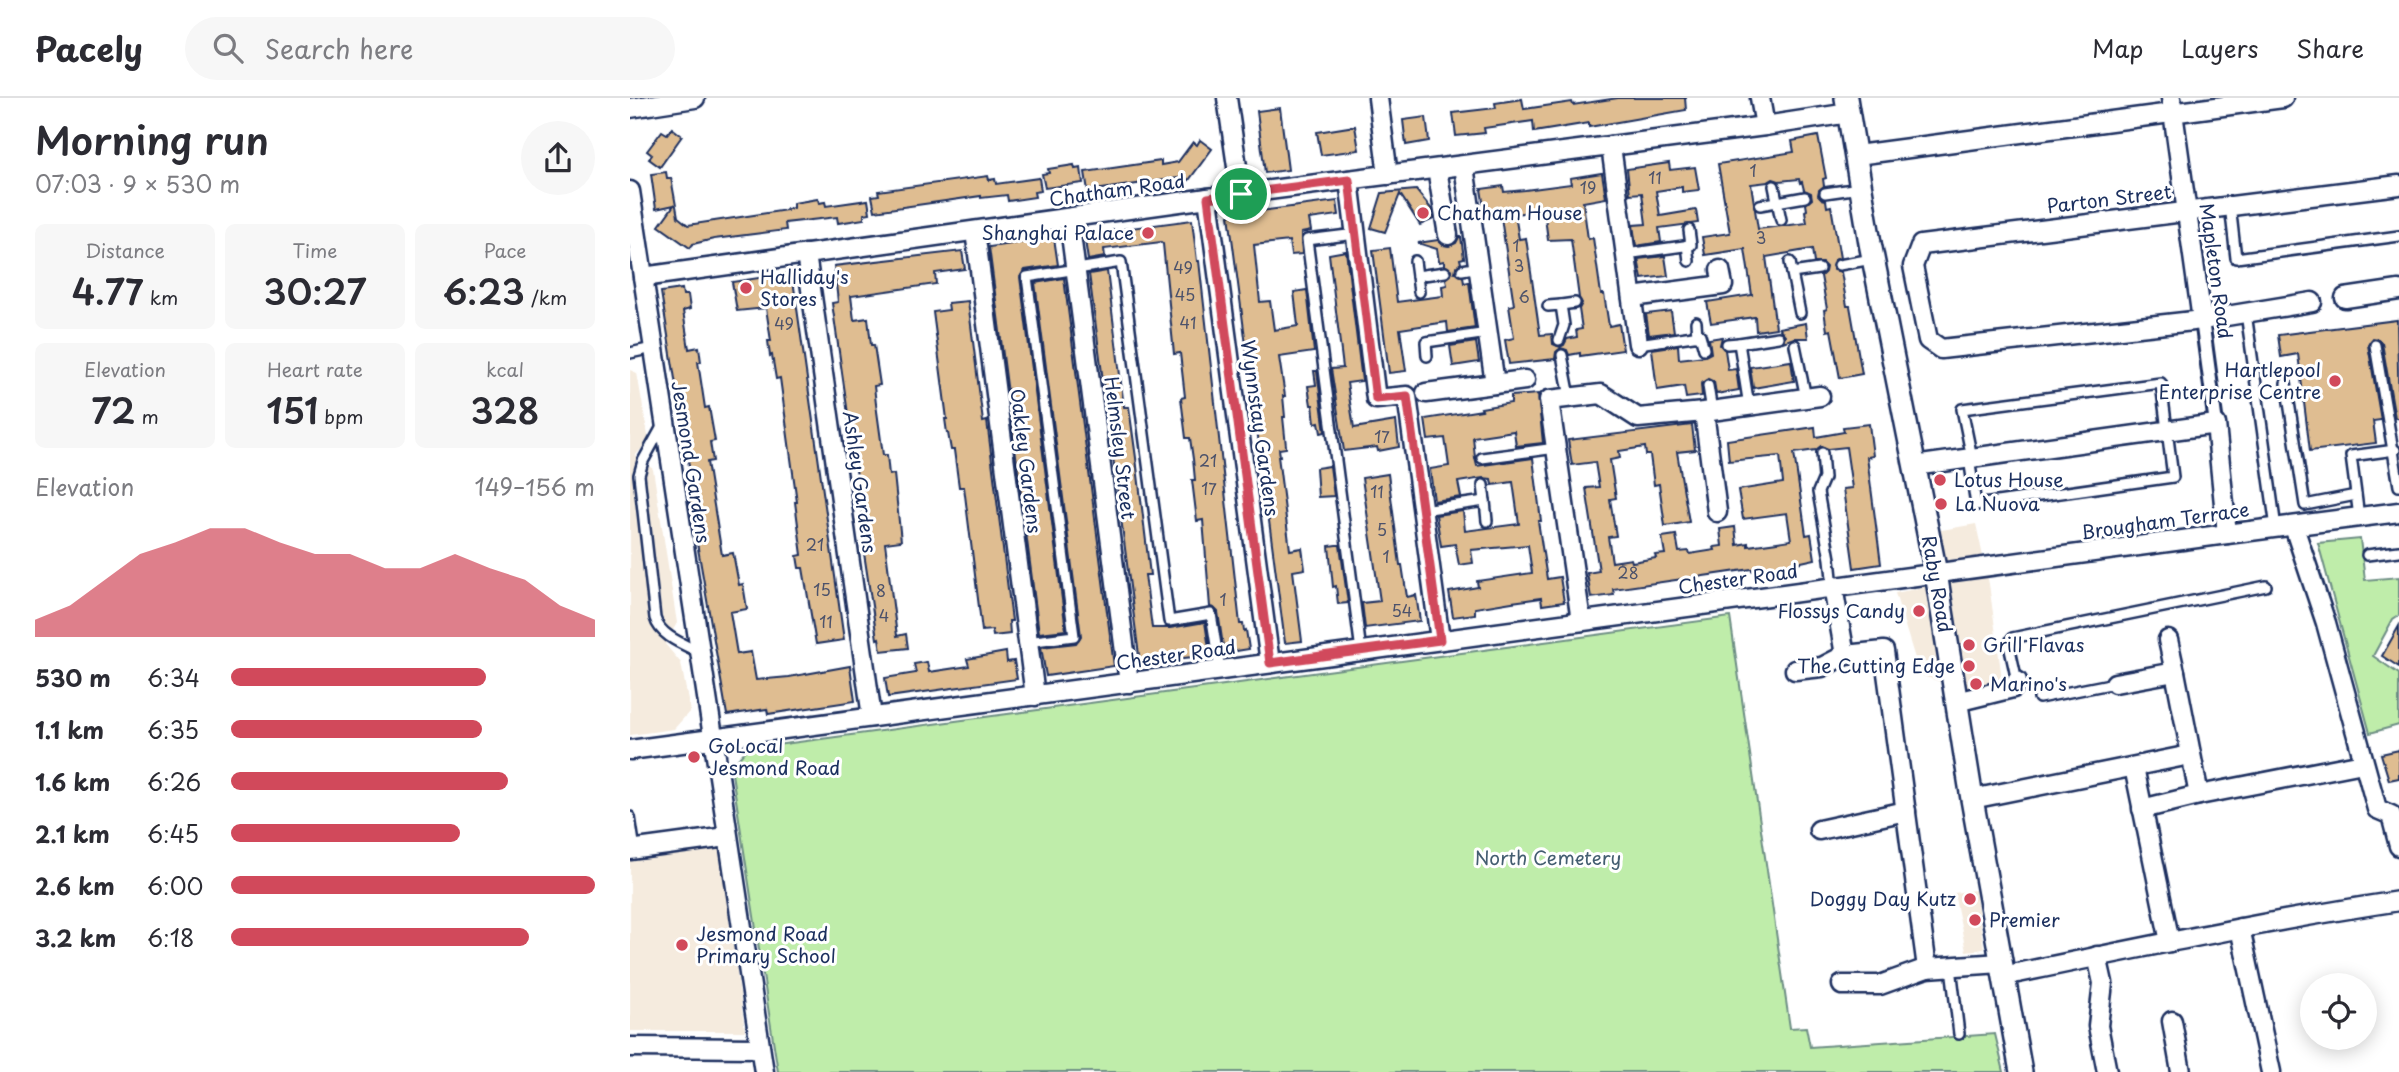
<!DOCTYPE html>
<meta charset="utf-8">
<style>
body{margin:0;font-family:"Playpen Sans",sans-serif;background:#f7f7f7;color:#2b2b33;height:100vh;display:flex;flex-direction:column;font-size:26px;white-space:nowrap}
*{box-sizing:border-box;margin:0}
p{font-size:23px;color:#7c7c81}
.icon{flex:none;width:38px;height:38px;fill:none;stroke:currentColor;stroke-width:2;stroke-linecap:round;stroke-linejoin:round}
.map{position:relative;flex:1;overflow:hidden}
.details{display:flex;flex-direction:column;background:#fff;width:630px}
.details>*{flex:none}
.buttons{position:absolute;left:1670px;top:875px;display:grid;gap:14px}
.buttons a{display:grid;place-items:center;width:77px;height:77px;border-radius:50%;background:#fff;box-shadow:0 4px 18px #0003;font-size:35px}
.pin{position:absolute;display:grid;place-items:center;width:60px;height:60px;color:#fff;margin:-30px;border:4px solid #fff;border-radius:50%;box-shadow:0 2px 7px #0007}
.round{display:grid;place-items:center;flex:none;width:74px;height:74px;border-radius:37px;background:#f7f7f7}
.overview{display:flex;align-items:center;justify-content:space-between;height:119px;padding:0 35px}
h1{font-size:38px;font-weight:600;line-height:52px}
.metrics{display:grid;grid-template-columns:repeat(3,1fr);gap:10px;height:119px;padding:7px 35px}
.metrics div{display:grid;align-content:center;border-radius:10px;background:#f7f7f7;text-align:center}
.metrics b{font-size:35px;font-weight:600}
.metrics small{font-size:19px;font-weight:400}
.metrics p{font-size:19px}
.chart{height:196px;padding:14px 35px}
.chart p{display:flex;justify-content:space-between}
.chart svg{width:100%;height:126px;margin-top:7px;fill:#d1495b;opacity:.7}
ul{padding:0 35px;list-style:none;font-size:23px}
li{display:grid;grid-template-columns:112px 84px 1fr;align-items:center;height:52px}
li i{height:18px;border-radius:9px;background:#d1495b}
header{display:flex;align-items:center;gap:42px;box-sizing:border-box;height:98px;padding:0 35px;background:#fff;border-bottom:2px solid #e1e1e2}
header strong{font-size:33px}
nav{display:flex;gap:38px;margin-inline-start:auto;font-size:24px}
.search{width:490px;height:63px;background:#f7f7f7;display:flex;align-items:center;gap:18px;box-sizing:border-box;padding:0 24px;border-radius:38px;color:#7c7c81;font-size:26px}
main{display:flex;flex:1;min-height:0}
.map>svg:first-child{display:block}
.built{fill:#f5ebde}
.green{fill:#bfedaa;stroke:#6d8e84;stroke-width:2}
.building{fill:#dfbd91;stroke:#1b2f5e;stroke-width:2;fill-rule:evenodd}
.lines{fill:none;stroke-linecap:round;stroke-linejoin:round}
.service-casing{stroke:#1b2f5e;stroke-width:14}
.pedestrian-casing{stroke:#1b2f5e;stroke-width:18}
.minor-casing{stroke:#1b2f5e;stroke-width:23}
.tertiary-casing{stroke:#1b2f5e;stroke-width:26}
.service{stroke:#fff;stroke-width:9}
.pedestrian{stroke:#fff;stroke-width:12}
.minor{stroke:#fff;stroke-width:18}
.tertiary{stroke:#fff;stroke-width:21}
.route-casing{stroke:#fff;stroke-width:14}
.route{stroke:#d1495b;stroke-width:9}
.poi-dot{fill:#d1495b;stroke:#fff;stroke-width:2.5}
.labels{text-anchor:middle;stroke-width:6;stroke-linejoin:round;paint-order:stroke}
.number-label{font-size:16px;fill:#4c526b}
.street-label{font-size:19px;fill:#1b2f5e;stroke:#fff}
.poi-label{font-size:19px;fill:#1b2f5e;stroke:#fff;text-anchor:start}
.park-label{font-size:19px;fill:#445e71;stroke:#fff}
</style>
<header>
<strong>Pacely</strong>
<div class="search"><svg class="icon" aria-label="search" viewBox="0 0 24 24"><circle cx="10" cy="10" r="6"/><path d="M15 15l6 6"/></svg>Search here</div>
<nav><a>Map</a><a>Layers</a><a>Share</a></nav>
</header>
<main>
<section class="details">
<div class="overview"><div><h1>Morning run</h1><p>07:03 · 9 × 530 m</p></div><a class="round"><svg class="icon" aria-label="share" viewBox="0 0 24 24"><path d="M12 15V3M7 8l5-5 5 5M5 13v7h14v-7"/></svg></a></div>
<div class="metrics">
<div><p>Distance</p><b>4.77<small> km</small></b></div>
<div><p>Time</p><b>30:27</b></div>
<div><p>Pace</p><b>6:23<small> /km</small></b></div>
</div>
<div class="metrics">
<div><p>Elevation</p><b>72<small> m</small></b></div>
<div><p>Heart rate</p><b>151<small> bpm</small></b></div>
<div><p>kcal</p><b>328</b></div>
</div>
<div class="chart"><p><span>Elevation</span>149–156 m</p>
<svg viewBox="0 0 160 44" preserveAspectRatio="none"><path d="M0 44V38L10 33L20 24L30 15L40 11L50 6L60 6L70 11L80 15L90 15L100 20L110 20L120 15L130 20L140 24L150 33L160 38V44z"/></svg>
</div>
<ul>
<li><b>530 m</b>6:34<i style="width:70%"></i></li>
<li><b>1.1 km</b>6:35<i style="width:69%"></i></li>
<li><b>1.6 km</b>6:26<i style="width:76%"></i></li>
<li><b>2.1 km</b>6:45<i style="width:63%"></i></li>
<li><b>2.6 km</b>6:00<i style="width:100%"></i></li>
<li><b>3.2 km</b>6:18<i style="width:82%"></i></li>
</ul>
</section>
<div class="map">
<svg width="1769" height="974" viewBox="0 0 1769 974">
<rect width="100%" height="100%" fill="#fff"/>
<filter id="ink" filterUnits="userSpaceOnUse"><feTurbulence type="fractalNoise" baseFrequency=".0143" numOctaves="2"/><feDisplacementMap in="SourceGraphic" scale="14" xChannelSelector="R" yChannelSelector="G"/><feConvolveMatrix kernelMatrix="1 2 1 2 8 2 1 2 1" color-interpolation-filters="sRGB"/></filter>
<g filter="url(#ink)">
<g class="built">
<polygon points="0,272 7,275 18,338 18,343 5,358 23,371 47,525 35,546 51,565 60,613 44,631 0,637"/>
<polygon points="1346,426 1359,486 1373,588 1335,592 1290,577 1265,495 1290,490 1296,484 1306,433"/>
<polygon points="89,747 115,933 0,933 0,762"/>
<polygon points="1345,792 1354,851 1336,853 1324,795"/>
</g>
<g class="green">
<polygon points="1730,441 1735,482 1769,479 1769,517 1763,521 1743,558 1769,576 1769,627 1740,635 1688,445"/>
<polygon points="1100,519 1160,930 1176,929 1180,949 1365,936 1374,974 148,974 101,669 117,651"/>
</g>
<g class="building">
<polygon points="988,0 1055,0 1056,12 959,29 959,25 904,34 903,23 854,30 855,35 826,38 823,15 866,10 865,5 892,1 894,11 942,4 943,7"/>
<polygon points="650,10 658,72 635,75 627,13"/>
<polygon points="796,19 799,43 776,47 773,22"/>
<polygon points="725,28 729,52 691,57 687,34"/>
<polygon points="42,30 52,38 30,69 19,61 22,57 17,53 32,33 37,36"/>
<path d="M1188,38L1196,80L1193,81L1194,88L1189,92L1188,97L1192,101L1196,102L1197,109L1201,108L1210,160L1204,162L1202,168L1204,172L1211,174L1217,208H1220L1232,276L1210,280L1201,232L1197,233L1194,212L1197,211L1191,178L1195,174L1196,169L1192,165H1184L1182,151L1136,159L1146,230L1126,233L1125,219L1081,225L1077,204L1122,197L1115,151L1075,157L1072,139L1100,135L1088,66L1164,54L1162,43ZM1143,81L1149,83L1169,81L1170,85L1172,84L1174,92L1181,95L1182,101L1176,106L1177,112L1175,113L1177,125L1128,131L1121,86L1138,84Z"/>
<polygon points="570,42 582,51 559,82 555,79 458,93 455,74 531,63 531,67 548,64 563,44 567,47"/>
<polygon points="1039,65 1040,72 1065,69 1069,92 1052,94 1052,89 1026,93 1030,118 1066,112 1068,125 1029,130 1031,144 1006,148 1003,127 1016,126 1012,95 1000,96 997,71"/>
<polygon points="444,67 445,71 451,70 453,85 415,90 412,76 419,75 418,71"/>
<polygon points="36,74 37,80 41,80 48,119 58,127 157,112 157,111 163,110 163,105 188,101 189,105 195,104 196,108 238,102 240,115 234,116 234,121 208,125 207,119 155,125 156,132 84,141 63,146 60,150 29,128 44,107 26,111 21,76"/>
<path d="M972,75L976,100L953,104L958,141L963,140L971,196H974L979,228L989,226L993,252L950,258V255L939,257L937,252L931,250L926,254L925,261L879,266L875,242L884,240L879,208L884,207L870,113L855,116L851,91L873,88L874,94L895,92L941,86L940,80ZM914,112L918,142L941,141L949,200L952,205L949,211L952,231L946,232L947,239L937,241L934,247L930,249L923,246L922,236L910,237L896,140L889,141L885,116Z"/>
<polygon points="358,78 359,82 365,81 366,86 409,80 411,93 404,94 405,99 378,103 377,97 351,100 351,98 245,113 242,98 249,97 248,93"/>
<polygon points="786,92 803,113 804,121 790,127 770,96 755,134 741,130 752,95"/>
<polygon points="707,103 709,117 679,121 681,133 671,135 672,156 661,157 659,143 624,147 630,204 640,203 644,232 668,228 664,194 677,192 683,245 684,254 649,259 655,298 653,298 655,319 653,319 656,348 656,350 649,351 650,358 648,358 660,452 672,450 675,471 663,473 672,543 655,545 599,117"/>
<polygon points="562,122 567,163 569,163 610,526 613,526 614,533 616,532 619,551 594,555 588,514 584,510 580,509 573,422 567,423 562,382 565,382 563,361 560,340 556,340 551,300 555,299 550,255 544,256 533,146 531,144 474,151 475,159 458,162 454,136"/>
<polygon points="829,139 831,139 834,160 830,161 831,165 826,169 825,174 833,179 834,185 839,184 845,230 818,234 817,224 770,231 776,273 759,275 743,152 760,150 767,204 797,200 813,198 812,188 817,187 816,181 821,177 822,172 814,167 814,163 809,164 807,151 788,145 808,142 813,147 819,148 826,145"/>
<polygon points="424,140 428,167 395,172 390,179 436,532 409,535 359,149"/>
<polygon points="332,153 335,171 305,175 306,186 221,198 224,222 238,220 241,247 244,247 250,287 244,288 246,306 253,357 257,357 259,377 264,376 271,443 255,445 267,538 276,536 278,550 251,553 249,540 247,541 232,442 236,441 202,205 208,204 204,168"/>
<polygon points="716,153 732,283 717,285 724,330 766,323 769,349 748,353 747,349 714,353 701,271 713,270 699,156"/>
<polygon points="1035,158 1038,178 1012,181 1008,161"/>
<polygon points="477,173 494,309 499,309 506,360 520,477 515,477 522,530 540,530 575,524 580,557 510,565 459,176"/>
<polygon points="162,175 214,542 186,546 173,470 169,470 167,458 172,457 165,404 167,404 150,280 146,281 142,257 140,258 138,243 141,243 136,210 107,213 102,184"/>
<polygon points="434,180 484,568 416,578 411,549 446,545 451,538 405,185"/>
<polygon points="52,191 53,197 58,197 60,211 53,213 59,251 69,249 71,264 68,264 75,310 79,309 85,343 80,344 83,363 77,364 92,457 103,455 109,487 113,486 117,511 100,514 107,556 121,554 126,582 159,579 220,568 225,603 138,616 137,611 97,617 58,393 63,393 31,194"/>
<polygon points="338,203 353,324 357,323 382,523 379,523 380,536 363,538 362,532 352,533 334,389 329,389 324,352 321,352 318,335 317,335 315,321 317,321 303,214 319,212 318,205"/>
<polygon points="1041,213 1044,234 1019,237 1016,216"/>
<polygon points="1767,222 1769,320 1765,320 1752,245 1748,241 1743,240 1738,247 1751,322 1743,323 1746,345 1680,353 1668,256 1651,259 1648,237"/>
<polygon points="1176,225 1178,240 1164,240 1153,244 1155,237 1149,230"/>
<polygon points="1092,239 1090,247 1095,252 1098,272 1106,271 1109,292 1086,296 1084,284 1078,281 1071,286 1072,298 1056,300 1054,288 1027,292 1022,251 1048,247 1049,261 1075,258 1081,255 1079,241"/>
<polygon points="846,244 849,264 823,268 820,248"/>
<polygon points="1161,263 1164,283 1123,290 1120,269"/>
<polygon points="684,273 687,273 695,334 691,335 689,324 685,325 683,307 681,307 678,288 686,287"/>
<polygon points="908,296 913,345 886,348 884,333 843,339 845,360 847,368 903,360 911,423 908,423 917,481 930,479 934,504 912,507 911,500 882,504 845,510 845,516 823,519 819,494 848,489 847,483 902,475 898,447 841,452 843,465 829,467 825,446 811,448 806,417 833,413 835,433 889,426 883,384 862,387 861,381 853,380 828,384 831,399 804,403 800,371 819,368 815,340 798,342 795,321 852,312 851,310 881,305 881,298"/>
<polygon points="1239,326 1243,358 1237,359 1251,466 1224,470 1213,391 1222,390 1216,349 1198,351 1191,348 1186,352 1164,355 1176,437 1181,436 1185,461 1144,470 1122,473 1122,471 983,491 984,497 961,500 957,475 969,473 956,390 969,389 965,364 942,367 938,342 1062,327 1065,352 1047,354 1059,424 1035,428 1029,386 1024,387 1020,357 1016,357 1015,349 989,353 990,360 980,362 986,400 980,401 986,438 978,439 982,464 1001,461 1002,464 1026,460 1025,457 1035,456 1032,439 1046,437 1049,454 1059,453 1060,456 1085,452 1084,449 1092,448 1090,431 1105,429 1107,447 1118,445 1118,448 1161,442 1157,415 1113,421 1108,392 1153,385 1150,358 1099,363 1097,342 1185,329 1186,339 1214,334 1213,329"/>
<polygon points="700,368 704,398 688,399 686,370"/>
<polygon points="758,376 770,467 772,467 777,499 786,497 790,523 735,530 732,505 750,503 732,380"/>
<polygon points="706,447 710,447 718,505 708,506 706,488 703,489 699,448"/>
<polygon points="1769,528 1769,569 1752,558"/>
<polygon points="376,554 377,564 384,563 387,581 258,599 255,580 286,575 284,566 297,564 299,574 339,568 337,561"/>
<polygon points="1769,652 1769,680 1759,682 1751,656"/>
</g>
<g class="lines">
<g class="service-casing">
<g id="service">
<polyline points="1144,88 1151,122"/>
<polyline points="1195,95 1230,90"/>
<polyline points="1130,107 1175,99"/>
<polyline points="1600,107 1606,160 1769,138"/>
<polyline points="726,136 677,142 731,553"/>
<polyline points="1057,147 1059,163"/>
<polyline points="996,156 1061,147 1059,132"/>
<polyline points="785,163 787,178"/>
<polyline points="1160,164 1162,175 1189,171"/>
<polyline points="1209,167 1242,161"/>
<polyline points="832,172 850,169"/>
<polyline points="1162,175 1170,215"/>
<polyline points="789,194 787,178 815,174"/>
<polyline points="931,207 945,205"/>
<polyline points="918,208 931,207 934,227 929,242"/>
<polyline points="1616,215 1646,430"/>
<polyline points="1066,224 1067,238"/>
<polyline points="1008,246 1070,237 1074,251"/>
<polyline points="1097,246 1109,245"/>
<polyline points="1165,247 1176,300"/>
<polyline points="1745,247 1769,388"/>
<polyline points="0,255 23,250"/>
<polyline points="932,257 940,299"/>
<polyline points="797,258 796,244 858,235"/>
<polyline points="1656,285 1675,407 1726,397"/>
<polyline points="1078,288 1082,313"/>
<polyline points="1119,308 1109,245 1148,239"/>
<path d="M33,327L13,363L9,377L25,520C30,538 53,546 69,554"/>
<polyline points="1192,355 1194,380 1188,394 1200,461 1203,489"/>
<polyline points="852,360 926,350"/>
<polyline points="1339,360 1346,407 1543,379 1531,285 1332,311 1342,360"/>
<polyline points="853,387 855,403"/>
<polyline points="792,412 855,403 857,423"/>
<polyline points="1729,419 1721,358 1765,352"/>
<polyline points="1737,457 1769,453"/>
<polyline points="397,544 444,538 397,179 491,164 539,523 581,516 590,572"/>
<polyline points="1387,583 1379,547 1382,540 1636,488"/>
<polyline points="1409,600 1485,585"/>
<polyline points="0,719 5,752"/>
<polyline points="1321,869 1329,936"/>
</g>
</g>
<g class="pedestrian-casing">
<polyline id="pedestrian" points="1572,222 1586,326"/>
</g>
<g class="minor-casing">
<g id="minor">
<polyline points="597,0 611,96"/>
<polyline points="748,0 758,77"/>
<polyline points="1130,0 1135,28"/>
<polyline points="1541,0 1572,222"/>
<polyline points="0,10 65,0"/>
<polyline points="981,48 1008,246"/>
<polyline points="1227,57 1653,0"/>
<polyline points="834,68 865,286"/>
<polyline points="807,71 818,137"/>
<polyline points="719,82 746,301 777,298 810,542"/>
<polyline points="0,93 134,974"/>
<polyline points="578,100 640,565"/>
<polyline points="439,121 499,585"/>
<polyline points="345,133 405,598"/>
<polyline points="176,156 242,619"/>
<polyline points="13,179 578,100 1135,28 1219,15"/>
<polyline points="1002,199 1093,187 1090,172"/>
<polyline points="1715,200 1769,192"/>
<polyline points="1682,204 1572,222 1311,251 1298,242 1283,168 1291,147 1769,87"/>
<polyline points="796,295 895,282"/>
<polyline points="1074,314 1087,414"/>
<polyline points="1284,368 1586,326 1597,436"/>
<polyline points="1666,435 1696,525 1747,711 1761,717 1769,748"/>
<polyline points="1203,489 1215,557 1254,553 1297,870"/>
<polyline points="951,523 919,302 971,296 1008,320 1074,314 1190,298"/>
<polyline points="1538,542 1545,574"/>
<polyline points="1165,572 1192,569 1215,557"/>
<polyline points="1485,585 1545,574 1569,697 1733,665"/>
<polyline points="1326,604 1383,590 1387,583"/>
<polyline points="0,652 1597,436 1769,414"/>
<polyline points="1504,669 1540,844"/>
<polyline points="1342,701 1560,657"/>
<polyline points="1512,711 1569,697"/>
<polyline points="1189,732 1276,713"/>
<polyline points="0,752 97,739"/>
<polyline points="1610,830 1641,974"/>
<polyline points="1467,858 1473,885 1468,928 1477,974"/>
<path d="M1373,878C1505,851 1636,823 1769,803"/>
<polyline points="1212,887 1250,887 1297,870 1371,865"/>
<polyline points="1542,923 1551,974"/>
<polyline points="0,949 130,950"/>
</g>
</g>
<g class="tertiary-casing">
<polyline id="tertiary" points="1216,0 1240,145 1306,475 1342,701 1391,974"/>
</g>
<use href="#service" class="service"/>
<use href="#pedestrian" class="pedestrian"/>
<use href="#minor" class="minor"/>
<use href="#tertiary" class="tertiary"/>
</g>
</g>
<g class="lines" filter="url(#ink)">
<g class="route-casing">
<polygon id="route" points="719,82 746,301 777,298 810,542 640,565 578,100"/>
</g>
<use href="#route" class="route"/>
</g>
<g class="poi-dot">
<circle cx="793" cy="115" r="7"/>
<circle cx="518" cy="135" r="7"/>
<circle cx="116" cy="190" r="7"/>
<circle cx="1705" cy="283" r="7"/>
<circle cx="1310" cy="382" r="7"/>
<circle cx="1311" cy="406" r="7"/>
<circle cx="1289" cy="513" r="7"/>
<circle cx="1339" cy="547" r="7"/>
<circle cx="1339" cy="568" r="7"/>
<circle cx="1346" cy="586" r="7"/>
<circle cx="64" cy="659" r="7"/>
<circle cx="1340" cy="801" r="7"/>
<circle cx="1345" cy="822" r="7"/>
<circle cx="52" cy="847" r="7"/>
</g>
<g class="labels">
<g class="number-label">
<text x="1123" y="79">1</text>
<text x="1025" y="86">11</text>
<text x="958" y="96">19</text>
<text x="1131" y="146">3</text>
<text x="886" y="154">1</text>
<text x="889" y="174">3</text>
<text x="553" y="176">49</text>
<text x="555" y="203">45</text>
<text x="894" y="205">6</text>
<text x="558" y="231">41</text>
<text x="154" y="232">49</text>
<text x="752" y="345">17</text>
<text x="578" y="369">21</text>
<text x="579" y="397">17</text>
<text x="747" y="400">11</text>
<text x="752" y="438">5</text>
<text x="185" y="453">21</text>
<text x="756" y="465">1</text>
<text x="998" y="481">28</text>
<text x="192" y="498">15</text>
<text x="251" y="499">8</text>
<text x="593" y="508">1</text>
<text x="772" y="519">54</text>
<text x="254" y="524">4</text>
<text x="196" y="530">11</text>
</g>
<g class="street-label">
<text transform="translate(487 92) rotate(-8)" y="7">Chatham Road</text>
<text transform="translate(1479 101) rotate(-7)" y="7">Parton Street</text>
<text transform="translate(1586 173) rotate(82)" y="7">Mapleton Road</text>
<text transform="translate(630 330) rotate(82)" y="7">Wynnstay Gardens</text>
<text transform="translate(490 350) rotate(83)" y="7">Helmsley Street</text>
<text transform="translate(396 363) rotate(83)" y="7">Oakley Gardens</text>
<text transform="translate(61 364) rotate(81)" y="7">Jesmond Gardens</text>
<text transform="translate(230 384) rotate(82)" y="7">Ashley Gardens</text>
<text transform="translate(1535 423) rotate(-8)" y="7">Brougham Terrace</text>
<text transform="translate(1108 481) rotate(-8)" y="7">Chester Road</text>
<text transform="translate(1307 486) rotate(80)" y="7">Raby Road</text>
<text transform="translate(546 557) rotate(-8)" y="7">Chester Road</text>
</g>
<g class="poi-label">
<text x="807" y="122">Chatham House</text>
<text x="504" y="142" text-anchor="end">Shanghai Palace</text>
<text x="130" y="186">Halliday's<tspan x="130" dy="22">Stores</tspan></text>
<text x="1691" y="279" text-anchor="end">Hartlepool<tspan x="1691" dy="22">Enterprise Centre</tspan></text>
<text x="1324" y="389">Lotus House</text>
<text x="1325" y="413">La Nuova</text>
<text x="1275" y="520" text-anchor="end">Flossys Candy</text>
<text x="1353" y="554">Grill Flavas</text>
<text x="1325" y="575" text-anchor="end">The Cutting Edge</text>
<text x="1360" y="593">Marino's</text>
<text x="78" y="655">GoLocal<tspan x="78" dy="22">Jesmond Road</tspan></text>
<text x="1326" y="808" text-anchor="end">Doggy Day Kutz</text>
<text x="1359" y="829">Premier</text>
<text x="66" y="843">Jesmond Road<tspan x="66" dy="22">Primary School</tspan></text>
</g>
<g class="park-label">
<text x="918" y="767">North Cemetery</text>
</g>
</g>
</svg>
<div class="buttons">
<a><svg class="icon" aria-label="locate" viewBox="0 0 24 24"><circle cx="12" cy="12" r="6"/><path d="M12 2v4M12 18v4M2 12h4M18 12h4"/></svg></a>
</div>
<div class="pin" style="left:611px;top:96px;background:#1e9e55"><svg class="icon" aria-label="arrive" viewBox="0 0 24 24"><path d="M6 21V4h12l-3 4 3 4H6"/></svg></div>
</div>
</main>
